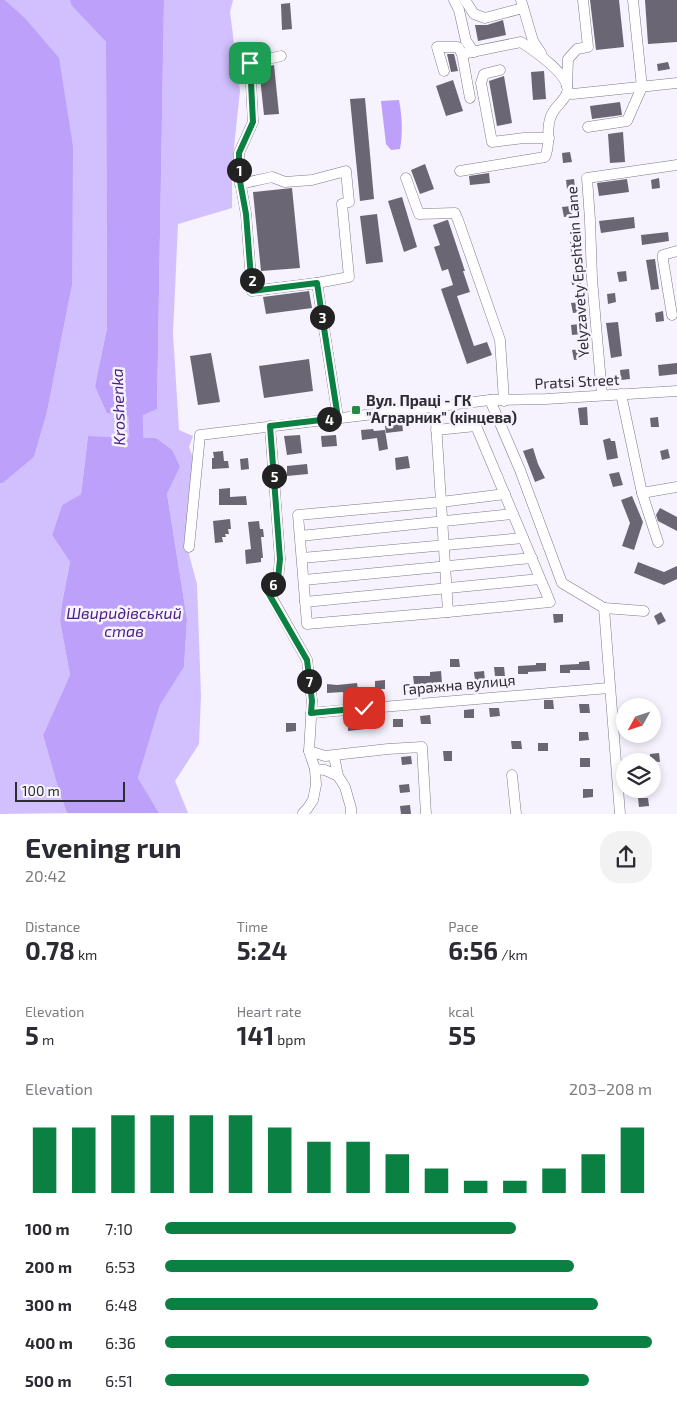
<!DOCTYPE html>
<meta charset="utf-8">
<style>
body{margin:0;font-family:"Exo 2",sans-serif;background:#f2f2f3;color:#2b2b33;height:100vh;display:flex;flex-direction:column;font-size:19px;white-space:nowrap}
*{box-sizing:border-box;margin:0}
p{font-size:16px;color:#7c7c81}
.icon{flex:none;width:28px;height:28px;fill:none;stroke:currentColor;stroke-width:2;stroke-linecap:round;stroke-linejoin:round}
.map{position:relative;height:814px;overflow:hidden}
.panel{display:flex;flex-direction:column;background:#fff;flex:1}
.panel>*{flex:none}
.needle{width:32px;rotate:230deg}
.buttons{position:absolute;left:616px;top:698px;display:grid;gap:10px}
.buttons a{display:grid;place-items:center;width:45px;height:45px;border-radius:50%;background:#fff;box-shadow:0 2px 8px #0003;font-size:25px}
.scale{position:absolute;left:15px;bottom:12px;width:110px;box-sizing:border-box;padding-left:5px;border:2px solid #2d2c31;border-top:0;font-size:14px;line-height:18px;white-space:nowrap;color:#2d2c31;-webkit-text-stroke:4px #f6f2fe;paint-order:stroke}
.pin{position:absolute;display:grid;place-items:center;width:42px;height:42px;color:#fff;margin:-21px;border-radius:10px;box-shadow:0 2px 8px #0006}
.km{position:absolute;width:25px;height:25px;margin:-12px;border-radius:50%;background:#222;color:#fff;font-size:14px;line-height:25px;text-align:center}
.round{display:grid;place-items:center;flex:none;width:52px;height:52px;border-radius:20px;background:#f2f2f3}
.overview{display:flex;align-items:center;justify-content:space-between;height:85px;padding:0 25px}
h1{font-size:28px;font-weight:700;line-height:38px}
.metrics{display:grid;grid-template-columns:repeat(3,1fr);gap:8px;height:85px;padding:5px 25px}
.metrics div{display:grid;align-content:center}
.metrics b{font-size:25px;font-weight:700}
.metrics small{font-size:14px;font-weight:400}
.metrics p{font-size:14px}
.chart{height:140px;padding:10px 25px}
.chart p{display:flex;justify-content:space-between}
.chart svg{width:100%;height:90px;margin-top:5px;stroke:#0b8043;stroke-width:6}
ul{padding:0 25px;list-style:none;font-size:16px}
li{display:grid;grid-template-columns:80px 60px 1fr;align-items:center;height:38px}
li i{height:12px;border-radius:6px;background:#0b8043}
.map>svg:first-child{display:block}
.green{fill:#d2bffe}
.water{fill:#bda0fa}
.lines{fill:none;stroke-linecap:round;stroke-linejoin:round}
.river{stroke:#bda0fa;stroke-width:14}
.building{fill:#6a6673}
.minor-casing{stroke:#7e7a87;stroke-width:11}
.minor{stroke:#fff;stroke-width:10}
.route-casing{stroke:#fff;stroke-width:10}
.route{stroke:#0b8043;stroke-width:6}
.poi-dot{fill:#248a3f;stroke:#f6f2fe;stroke-width:2}
.labels{text-anchor:middle;stroke-width:5;stroke-linejoin:round;paint-order:stroke}
.street-label{font-size:15px;fill:#2d2c31;stroke:#f6f2fe}
.poi-label{font-size:15px;font-weight:bold;fill:#2d2c31;stroke:#f6f2fe;text-anchor:start}
.water-label{font-size:16px;font-style:italic;fill:#4d2187;stroke:#f6f2fe}
</style>
<div class="map">
<svg width="677" height="814" viewBox="0 0 677 814">
<rect width="100%" height="100%" fill="#f6f2fe"/>
<polygon class="green" points="5,0 70,0 71,5 106,42 107,328 95,386 157,408 164,0 233,0 230,12 240,91 232,166 232,208 178,224 173,334 179,430 193,436 189,447 193,458 187,547 197,584 201,696 199,744 175,781 188,813 159,813 138,778 160,705 184,667 187,619 167,494 180,467 156,438 88,436 81,494 62,505 52,535 70,562 62,602 60,621 70,675 43,735 59,791 67,813 0,814 0,483 3,483 34,457 47,412 72,285 24,17"/>
<g class="water">
<polygon points="0,0 5,0 24,17 59,58 73,147 72,285 47,412 34,457 3,483 0,483"/>
<polygon points="70,0 164,0 157,409 136,418 107,413 95,386 107,328 106,42 71,5"/>
<path d="M399,100C402,116 403,133 400,149L391,150L386,144L381,101Z"/>
<polygon points="88,436 156,438 172,450 180,467 167,494 187,619 184,667 160,705 138,778 159,813 67,813 59,791 43,735 70,675 60,621 62,603 70,562 52,535 62,505 81,494"/>
</g>
<g class="lines">
<polyline class="river" points="135,400 137,456"/>
</g>
<g class="building">
<polygon points="590,0 619,0 624,47 596,50"/>
<polygon points="645,0 677,0 677,42 648,44"/>
<polygon points="290,3 292,29 282,30 281,4"/>
<polygon points="503,20 506,35 478,41 475,25 487,25"/>
<polygon points="447,54 454,54 458,71 451,72"/>
<polygon points="668,62 670,69 658,71 657,64"/>
<polygon points="274,65 279,114 264,115 259,68"/>
<polygon points="544,71 546,99 533,100 531,72"/>
<polygon points="504,76 512,123 497,126 489,81"/>
<polygon points="453,80 463,111 446,116 436,86"/>
<polygon points="365,98 374,199 360,201 350,99"/>
<polygon points="620,102 622,115 592,119 590,106"/>
<polygon points="623,132 625,162 610,163 608,134"/>
<polygon points="570,152 572,162 563,163 562,153"/>
<polygon points="425,164 434,189 420,194 411,170"/>
<polygon points="489,173 490,183 470,185 469,176"/>
<polygon points="659,178 660,188 652,189 651,180"/>
<polygon points="574,179 575,188 567,189 566,180"/>
<polygon points="627,179 629,192 599,196 597,183"/>
<polygon points="292,188 300,268 261,271 253,192"/>
<polygon points="402,197 417,247 404,252 388,201"/>
<polygon points="571,206 572,216 564,217 562,207"/>
<polygon points="377,214 383,262 366,264 360,216"/>
<polygon points="634,217 635,228 601,233 599,221"/>
<polygon points="447,220 448,220 465,271 463,271 470,292 457,296 474,346 487,342 492,355 467,364 441,289 453,285 448,269 442,271 434,247 440,245 433,225"/>
<polygon points="668,232 669,241 642,245 641,235"/>
<polygon points="578,241 579,251 571,252 570,242"/>
<polygon points="655,259 659,289 651,290 646,260"/>
<polygon points="626,271 627,281 619,282 617,272"/>
<polygon points="579,274 581,284 572,285 571,275"/>
<polygon points="309,291 312,308 266,314 263,297"/>
<polygon points="615,293 616,302 608,304 607,294"/>
<polygon points="580,302 581,312 573,313 571,303"/>
<polygon points="663,311 664,321 656,322 655,313"/>
<polygon points="618,322 622,356 611,358 606,323"/>
<polygon points="579,324 581,334 572,335 571,325"/>
<polygon points="581,349 582,359 574,360 572,350"/>
<polygon points="211,353 220,402 198,405 190,356"/>
<polygon points="309,359 313,391 264,398 259,366"/>
<polygon points="677,363 677,374 659,376 658,365"/>
<polygon points="629,369 630,379 621,380 620,370"/>
<polygon points="587,407 588,425 580,425 578,408"/>
<polygon points="658,417 659,427 651,427 650,418"/>
<polygon points="402,423 403,431 386,433 385,426"/>
<polygon points="373,429 374,431 385,430 388,449 379,451 377,438 362,440 361,430"/>
<polygon points="300,435 302,453 287,455 284,436"/>
<polygon points="336,435 337,446 322,447 321,436"/>
<polygon points="610,438 611,441 615,441 618,458 607,460 603,440"/>
<polygon points="533,448 538,464 545,478 535,482 523,451"/>
<polygon points="668,449 670,458 662,460 660,451"/>
<polygon points="223,451 224,461 228,461 229,468 212,469 212,458 214,458 213,452"/>
<polygon points="408,456 410,468 396,470 395,458"/>
<polygon points="248,458 249,469 241,470 240,459"/>
<polygon points="307,464 308,474 287,476 287,466"/>
<polygon points="619,472 623,485 613,487 609,474"/>
<polygon points="230,488 230,497 246,496 247,505 219,505 219,489"/>
<polygon points="632,496 643,522 634,550 622,546 630,523 621,500"/>
<polygon points="660,508 677,517 677,531 658,521 656,515"/>
<polygon points="230,519 231,529 228,529 229,534 225,534 226,537 222,537 223,542 215,543 213,521"/>
<polygon points="259,521 260,529 263,529 264,537 261,537 263,558 261,558 261,562 246,564 245,550 251,549 248,522"/>
<polygon points="638,562 664,572 677,566 677,579 664,585 634,573"/>
<polygon points="661,612 666,621 658,625 654,616"/>
<polygon points="553,614 563,614 563,622 554,623"/>
<polygon points="450,659 459,659 460,667 450,667"/>
<polygon points="589,661 590,670 570,670 570,673 560,673 560,665 579,664 579,662"/>
<polygon points="536,663 546,663 546,671 528,672 528,674 518,674 518,666 536,665"/>
<polygon points="494,667 504,667 505,676 495,676"/>
<polygon points="441,671 442,683 438,683 438,687 431,688 431,684 414,684 413,676 430,676 430,672"/>
<polygon points="484,671 485,680 475,680 474,672"/>
<polygon points="385,680 385,689 375,689 375,681"/>
<polygon points="357,683 359,696 344,698 343,692 327,693 327,684 337,685"/>
<polygon points="544,700 553,700 554,709 544,709"/>
<polygon points="579,704 589,704 590,713 580,713"/>
<polygon points="489,708 499,708 500,716 490,717"/>
<polygon points="474,709 474,718 464,718 464,710"/>
<polygon points="430,715 431,724 421,724 420,716"/>
<rect x="393" y="719" width="10" height="8"/>
<polygon points="365,720 375,720 375,728 348,731 348,722 365,722"/>
<polygon points="286,723 296,723 296,731 286,732"/>
<polygon points="579,732 588,732 589,740 579,741"/>
<polygon points="511,741 521,741 522,749 512,749"/>
<rect x="538" y="743" width="10" height="8"/>
<polygon points="443,751 452,751 452,761 444,761"/>
<polygon points="659,753 660,762 650,761 650,754"/>
<polygon points="411,756 412,764 402,765 401,757"/>
<rect x="580" y="758" width="10" height="9"/>
<polygon points="409,784 410,792 400,793 399,785"/>
<polygon points="583,789 593,789 593,797 583,798"/>
<polygon points="638,798 648,798 649,806 639,807"/>
<polygon points="410,805 411,814 401,814 400,806"/>
</g>
<g class="lines">
<g class="minor-casing">
<g id="minor">
<polyline points="454,0 459,10 466,41 474,52"/>
<polyline points="465,0 474,14 485,18 523,8"/>
<polyline points="521,0 533,41 541,53"/>
<polyline points="281,56 250,63 253,122 239,153 239,175 246,214 252,291 317,283 338,418"/>
<polyline points="500,70 484,74 481,83 492,142 524,138 549,138"/>
<polyline points="444,71 437,47 458,47 462,54"/>
<polyline points="567,86 568,59 577,49 588,47 583,0"/>
<polyline points="567,93 573,94 677,83"/>
<polyline points="588,127 627,121 642,87 633,0"/>
<path d="M460,171L545,157C551,144 546,132 550,119C553,107 564,102 567,93C572,76 533,50 521,42L462,54L470,98"/>
<polyline points="406,178 419,214 455,213 458,220 500,340 504,401"/>
<polyline points="240,184 272,177 285,182 312,180 346,171 349,202 342,204 349,277 317,283"/>
<polyline points="672,315 663,260 663,255 677,251"/>
<polyline points="621,394 642,493 658,542"/>
<polyline points="602,395 592,279 590,220 587,178 677,165"/>
<polyline points="490,400 520,470 562,583 604,608 620,814"/>
<path d="M435,406C439,475 444,544 448,612L550,602L476,426L436,430"/>
<polyline points="270,426 280,559 278,579 267,589 307,660 312,701 309,751 315,769 316,785 313,800 307,809 303,813"/>
<polyline points="642,493 677,487"/>
<polyline points="300,536 513,514"/>
<polyline points="189,547 200,435 490,400 546,399 677,391"/>
<polyline points="302,558 523,538"/>
<polyline points="304,580 532,558"/>
<polyline points="305,602 540,579"/>
<polyline points="604,608 644,611"/>
<polyline points="448,612 307,624 298,515 441,502 505,494"/>
<polyline points="311,713 609,688"/>
<polyline points="309,751 325,756 388,749 422,747 426,814"/>
<polyline points="334,756 338,776 345,787 351,808 351,814"/>
<polyline points="315,769 325,770 338,776"/>
<polyline points="512,775 516,814"/>
</g>
</g>
<use href="#minor" class="minor"/>
</g>
<g class="lines">
<g class="route-casing">
<polyline id="route" points="250,63 253,122 239,153 239,176 246,214 252,291 317,283 338,418 270,426 280,559 278,579 266,589 307,660 312,701 311,713 364,708"/>
</g>
<use href="#route" class="route"/>
</g>
<rect class="poi-dot" x="351" y="405" width="10" height="10" rx="2.5"/>
<g class="labels">
<g class="street-label">
<text transform="translate(578 272) rotate(-94)" y="5">Yelyzavety Epshtein Lane</text>
<text transform="translate(577 382) rotate(-3)" y="5">Pratsi Street</text>
<text transform="translate(459 685) rotate(-5)" y="5">Гаражна вулиця</text>
</g>
<g class="poi-label">
<text x="366" y="406">Вул. Праці - ГК<tspan x="366" dy="17">"Аграрник" (кінцева)</tspan></text>
</g>
<g class="water-label">
<text transform="translate(118 407) rotate(-92)" y="6">Kroshenka</text>
<text x="124" y="619">Швиридівський<tspan x="124" dy="18">став</tspan></text>
</g>
</g>
</svg>
<div class="buttons">
<a><svg class="needle" viewBox="-14 -14 28 28"><path d="M0-13l5 13h-10z" fill="#e53935"/><path d="M0 13l5-13h-10z" fill="#7c7c81"/></svg></a>
<a><svg class="icon" aria-label="layers" viewBox="0 0 24 24"><path d="M12 4l9 5-9 5-9-5zM3 14l9 5 9-5"/></svg></a>
</div>
<div class="scale">100 m</div>
<div class="pin" style="left:250px;top:63px;background:#1e9e55"><svg class="icon" aria-label="arrive" viewBox="0 0 24 24"><path d="M6 21V4h12l-3 4 3 4H6"/></svg></div>
<div class="pin" style="left:364px;top:708px;background:#d93025"><svg class="icon" aria-label="check" viewBox="0 0 24 24"><path d="M5 12l5 5 9-10"/></svg></div>
<b class="km" style="left:239px;top:170px">1</b>
<b class="km" style="left:252px;top:280px">2</b>
<b class="km" style="left:322px;top:317px">3</b>
<b class="km" style="left:329px;top:419px">4</b>
<b class="km" style="left:274px;top:476px">5</b>
<b class="km" style="left:273px;top:584px">6</b>
<b class="km" style="left:309px;top:681px">7</b>
</div>
<section class="panel">
<div class="overview"><div><h1>Evening run</h1><p>20:42</p></div><a class="round"><svg class="icon" aria-label="share" viewBox="0 0 24 24"><path d="M12 15V3M7 8l5-5 5 5M5 13v7h14v-7"/></svg></a></div>
<div class="metrics">
<div><p>Distance</p><b>0.78<small> km</small></b></div>
<div><p>Time</p><b>5:24</b></div>
<div><p>Pace</p><b>6:56<small> /km</small></b></div>
</div>
<div class="metrics">
<div><p>Elevation</p><b>5<small> m</small></b></div>
<div><p>Heart rate</p><b>141<small> bpm</small></b></div>
<div><p>kcal</p><b>55</b></div>
</div>
<div class="chart"><p><span>Elevation</span>203–208 m</p>
<svg viewBox="0 0 160 44" preserveAspectRatio="none"><path d="M5 44V12M15 44V12M25 44V6M35 44V6M45 44V6M55 44V6M65 44V12M75 44V19M85 44V19M95 44V25M105 44V32M115 44V38M125 44V38M135 44V32M145 44V25M155 44V12"/></svg>
</div>
<ul>
<li><b>100 m</b>7:10<i style="width:72%"></i></li>
<li><b>200 m</b>6:53<i style="width:84%"></i></li>
<li><b>300 m</b>6:48<i style="width:89%"></i></li>
<li><b>400 m</b>6:36<i style="width:100%"></i></li>
<li><b>500 m</b>6:51<i style="width:87%"></i></li>
</ul>
</section>
